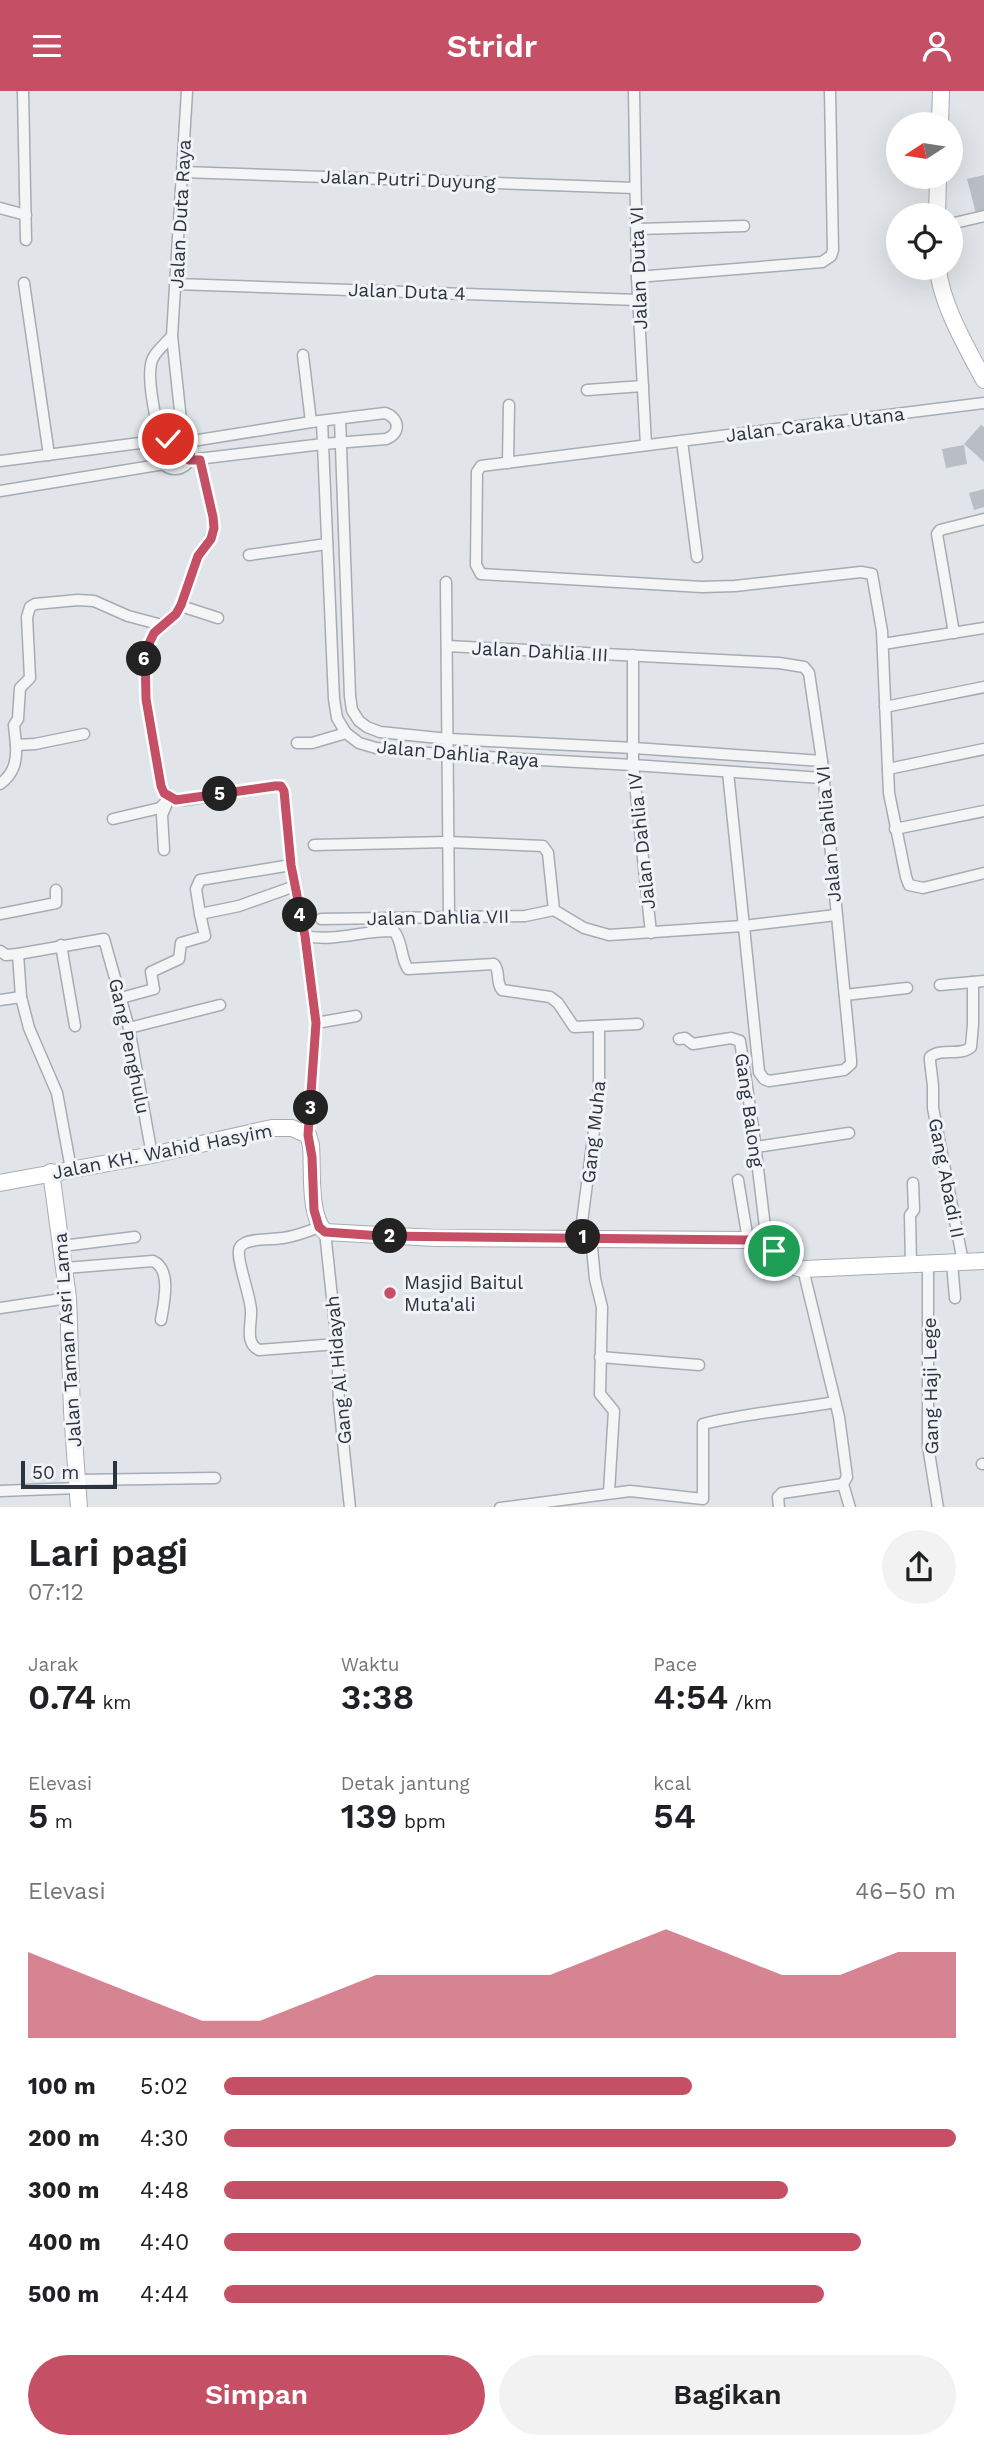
<!DOCTYPE html>
<html lang="id">
<meta charset="utf-8">
<style>
body{margin:0;font-family:"Work Sans",sans-serif;background:#f2f2f2;color:#202124;height:100vh;display:flex;flex-direction:column;font-size:26px;white-space:nowrap}
*{box-sizing:border-box;margin:0}
p{font-size:23px;color:#757577}
.icon{flex:none;width:38px;height:38px;fill:none;stroke:currentColor;stroke-width:2;stroke-linecap:round;stroke-linejoin:round}
.map{position:relative;height:1416px;overflow:hidden}
.side{display:flex;flex-direction:column;background:#fff;flex:1}
.side>*{flex:none}
.needle{width:46px;rotate:258deg}
.tools{position:absolute;left:886px;top:21px;display:grid;gap:14px}
.tools a{display:grid;place-items:center;width:77px;height:77px;border-radius:50%;background:#fff;box-shadow:0 7px 28px #0002;font-size:35px}
.scale{position:absolute;left:21px;bottom:18px;width:96px;box-sizing:border-box;padding-left:7px;border:4px solid #2b3340;border-top:0;font-size:19px;line-height:24px;white-space:nowrap;color:#2b3340;-webkit-text-stroke:5px #f1f3f6;paint-order:stroke}
.pin{position:absolute;display:grid;place-items:center;width:60px;height:60px;color:#fff;margin:-30px;border:4px solid #fff;border-radius:50%;box-shadow:0 2px 7px #0007}
.km{position:absolute;width:35px;height:35px;margin:-18px;border-radius:50%;background:#222;color:#fff;font-size:19px;line-height:35px;text-align:center}
.round{display:grid;place-items:center;flex:none;width:74px;height:74px;border-radius:37px;background:#f2f2f2}
.headline{display:flex;align-items:center;justify-content:space-between;height:119px;padding:0 28px}
h1{font-size:38px;font-weight:600;line-height:52px}
.figures{display:grid;grid-template-columns:repeat(3,1fr);gap:10px;height:119px;padding:7px 28px}
.figures div{display:grid;align-content:center}
.figures b{font-size:35px;font-weight:600}
.figures small{font-size:19px;font-weight:400}
.figures p{font-size:19px}
.chart{height:196px;padding:14px 28px}
.chart p{display:flex;justify-content:space-between}
.chart svg{width:100%;height:126px;margin-top:7px;fill:#c54f65;opacity:.7}
.primary-button{display:flex;gap:14px;margin-top:auto;padding:14px 28px}
.primary-button a{flex:1;height:80px;border-radius:42px;background:#c54f65;color:#fff;font-size:28px;font-weight:600;line-height:80px;text-align:center}
.primary-button a+a{background:#f2f2f2;color:#202124}
ul{padding:0 28px;list-style:none;font-size:23px}
li{display:grid;grid-template-columns:112px 84px 1fr;align-items:center;height:52px}
li i{height:18px;border-radius:9px;background:#c54f65}
header{display:flex;justify-content:space-between;align-items:center;height:91px;padding:0 28px;background:#c54f65;color:#fff;font-size:32px;font-weight:600}
.map>svg:first-child{display:block}
.building{fill:#b9bec5}
.lines{fill:none;stroke-linecap:round;stroke-linejoin:round}
.street-casing{stroke:#a7acb3;stroke-width:13}
.secondary-casing{stroke:#a7acb3;stroke-width:18}
.street{stroke:#f4f5f7;stroke-width:10}
.secondary{stroke:#fff;stroke-width:16}
.route-casing{stroke:#fff;stroke-width:14}
.route{stroke:#c54f65;stroke-width:9}
.poi-dot{fill:#c54f65;stroke:#f1f3f6;stroke-width:2.5}
.labels{text-anchor:middle;stroke-width:6;stroke-linejoin:round;paint-order:stroke}
.street-label{font-size:19px;fill:#2b3340;stroke:#f1f3f6}
.poi-label{font-size:19px;fill:#2b3340;stroke:#f1f3f6;text-anchor:start}
</style>
<header><svg class="icon" aria-label="menu" viewBox="0 0 24 24"><path d="M4 6h16M4 12h16M4 18h16"/></svg>Stridr<svg class="icon" aria-label="person" viewBox="0 0 24 24"><circle cx="12" cy="8" r="4"/><path d="M4 21q1-7 8-7t8 7"/></svg></header>
<div class="map">
<svg width="984" height="1417" viewBox="0 0 984 1417">
<rect width="100%" height="100%" fill="#e1e5e9"/>
<g class="building">
<polygon points="984,84 984,121 976,123 967,88"/>
<polygon points="981,334 984,336 984,371 964,353"/>
<polygon points="964,354 967,373 946,377 942,358"/>
<polygon points="984,398 984,416 974,419 969,402"/>
</g>
<g class="lines">
<g class="street-casing">
<g id="street">
<polyline points="23,0 26,149"/>
<polyline points="634,0 637,186 646,354"/>
<polyline points="182,81 635,97"/>
<polyline points="0,117 26,124"/>
<polyline points="950,133 984,125"/>
<polyline points="638,138 744,135"/>
<polyline points="637,186 822,171 831,165 833,159 830,0"/>
<polyline points="24,192 49,364"/>
<polyline points="176,193 638,209"/>
<polyline points="303,264 311,331"/>
<polyline points="587,299 643,295"/>
<polyline points="984,312 481,375 477,381 476,474 481,483 702,496 735,495 861,481 872,483 882,540 889,702 906,786 909,794 923,797 984,782"/>
<polyline points="340,328 350,605 352,619 359,630 367,636 380,641 449,648 634,657 822,670"/>
<polyline points="322,330 334,608 337,627 346,642 359,652 376,657 449,664 633,674 822,687"/>
<circle cx="175" cy="362" r="16"/>
<polyline points="183,348 172,245 187,0"/>
<polyline points="682,350 697,466"/>
<path d="M163,351C156,335 145,282 153,267C157,259 166,252 172,245"/>
<path d="M186,351L311,331L385,322C400,327 401,343 386,348L323,353L189,369"/>
<path d="M200,369L213,426L214,437L210,448L198,465L181,515L176,523L154,542L145,561L146,608L161,695C166,706 174,709 185,709L275,695H281L284,700L291,774L305,845L316,932L308,1044"/>
<polyline points="0,370 140,352 161,354"/>
<polyline points="508,372 509,314"/>
<polyline points="0,400 164,373"/>
<polyline points="249,464 327,453"/>
<polyline points="446,491 449,825"/>
<polyline points="181,515 218,527"/>
<polyline points="954,542 937,443 940,439 984,428"/>
<polyline points="883,553 984,537"/>
<polyline points="447,555 779,572 804,576 809,582 822,670 851,969 851,973 844,979 769,990 764,988 759,981 728,681"/>
<polyline points="633,564 633,674 651,842"/>
<polyline points="885,616 984,596"/>
<polyline points="297,652 312,652 346,642"/>
<polyline points="16,654 14,634 18,628 20,597 30,587 27,526 30,516 35,513 78,509 94,510 128,525 162,534"/>
<polyline points="888,678 984,658"/>
<path d="M0,693C14,683 17,670 16,654L35,653L84,643"/>
<polyline points="113,728 160,717 170,706"/>
<polyline points="895,738 984,720"/>
<polyline points="314,754 448,751 543,755 548,762 554,819 584,837 609,844 743,835 836,824"/>
<polyline points="164,759 162,724 167,712"/>
<polyline points="0,823 56,812 56,799"/>
<polyline points="200,823 196,798 200,789 291,774"/>
<polyline points="321,828 525,825 554,819"/>
<path d="M305,845C335,851 364,839 394,840C403,851 400,866 408,878L494,873C501,881 495,890 502,899L550,906L558,912L574,936L638,933"/>
<polyline points="61,854 75,935"/>
<polyline points="0,860 6,864 18,863 104,848 129,937 152,1064"/>
<polyline points="18,863 21,906 29,937 57,1002 71,1078"/>
<polyline points="940,894 984,890"/>
<polyline points="845,904 907,897"/>
<polyline points="121,907 154,898 151,881 179,868 181,852 205,845 200,823 239,815 295,795"/>
<polyline points="0,909 21,906"/>
<polyline points="316,932 356,925"/>
<polyline points="129,937 220,914"/>
<polyline points="679,948 685,947 693,953 731,947 740,950 753,1036 767,1153"/>
<polyline points="756,1056 849,1042"/>
<polyline points="738,1089 748,1149"/>
<path d="M319,1136C307,1141 296,1145 283,1147C271,1149 255,1147 245,1152C241,1154 239,1156 239,1160C237,1170 250,1204 251,1219C252,1233 244,1252 259,1259L337,1253"/>
<polyline points="325,1141 337,1253 339,1312 350,1417"/>
<polyline points="580,1146 599,1001 599,935"/>
<polyline points="591,1146 595,1188 602,1216 600,1303 614,1320 609,1401"/>
<polyline points="62,1155 135,1146"/>
<path d="M963,1171L933,1017V995L930,970V966C942,956 960,966 971,956L973,933V891"/>
<polyline points="952,1172 955,1207"/>
<polyline points="911,1173 910,1124 914,1119 913,1092"/>
<polyline points="928,1173 928,1355 938,1417"/>
<path d="M65,1177L153,1170C172,1178 164,1212 161,1229"/>
<polyline points="803,1178 839,1326 847,1386 843,1393 850,1417"/>
<polyline points="0,1217 68,1207"/>
<polyline points="600,1266 699,1274"/>
<polyline points="982,1373 984,1373"/>
<polyline points="77,1389 215,1387"/>
<polyline points="0,1400 78,1397"/>
<path d="M500,1417L630,1400L703,1408V1333C747,1322 791,1319 835,1311"/>
<polyline points="779,1417 778,1406 782,1402 843,1393"/>
</g>
</g>
<g class="secondary-casing">
<g id="secondary">
<polyline points="940,33 941,0"/>
<polyline points="937,124 938,86"/>
<path d="M938,177C941,213 967,257 984,289"/>
<polyline points="51,1081 68,1207 72,1320 79,1417"/>
<path d="M0,1092L152,1064L272,1037H292L308,1044L311,1054C313,1077 308,1124 325,1141L435,1147L748,1149C753,1150 760,1150 765,1153C782,1159 776,1173 803,1178L984,1170"/>
</g>
</g>
<use href="#street" class="street"/>
<use href="#secondary" class="secondary"/>
</g>
<g class="lines">
<g class="route-casing">
<polyline id="route" points="168,348 183,348 191,359 189,369 200,369 213,426 214,437 211,448 198,465 181,514 176,523 154,542 145,561 146,608 161,695 164,702 176,709 275,695 281,695 284,700 291,774 305,845 316,932 308,1044 312,1066 314,1119 319,1136 325,1141 381,1145 748,1149 766,1153 774,1160"/>
</g>
<use href="#route" class="route"/>
</g>
<circle class="poi-dot" cx="390" cy="1202" r="7"/>
<g class="labels">
<g class="street-label">
<text transform="translate(408 88) rotate(2)" y="7">Jalan Putri Duyung</text>
<text transform="translate(180 123) rotate(-87)" y="7">Jalan Duta Raya</text>
<text transform="translate(638 177) rotate(-92)" y="7">Jalan Duta VI</text>
<text transform="translate(407 200) rotate(2)" y="7">Jalan Duta 4</text>
<text transform="translate(815 333) rotate(-7)" y="7">Jalan Caraka Utana</text>
<text transform="translate(540 560) rotate(3)" y="7">Jalan Dahlia III</text>
<text transform="translate(458 662) rotate(5)" y="7">Jalan Dahlia Raya</text>
<text transform="translate(828 743) rotate(-95)" y="7">Jalan Dahlia VI</text>
<text transform="translate(641 750) rotate(-96)" y="7">Jalan Dahlia IV</text>
<text transform="translate(438 826) rotate(-1)" y="7">Jalan Dahlia VII</text>
<text transform="translate(130 955) rotate(78)" y="7">Gang Penghulu</text>
<text transform="translate(750 1019) rotate(82)" y="7">Gang Balong</text>
<text transform="translate(593 1041) rotate(-84)" y="7">Gang Muha</text>
<text transform="translate(162 1060) rotate(-11)" y="7">Jalan KH. Wahid Hasyim</text>
<text transform="translate(947 1087) rotate(79)" y="7">Gang Abadi II</text>
<text transform="translate(67 1249) rotate(-94)" y="7">Jalan Taman Asri Lama</text>
<text transform="translate(338 1279) rotate(-95)" y="7">Gang Al Hidayah</text>
<text transform="translate(930 1295) rotate(-91)" y="7">Gang Haji Lege</text>
</g>
<g class="poi-label">
<text x="404" y="1198">Masjid Baitul<tspan x="404" dy="22">Muta'ali</tspan></text>
</g>
</g>
</svg>
<div class="tools">
<a><svg class="needle" viewBox="-14 -14 28 28"><path d="M0-13l5 13h-10z" fill="#e53935"/><path d="M0 13l5-13h-10z" fill="#757577"/></svg></a>
<a><svg class="icon" aria-label="locate" viewBox="0 0 24 24"><circle cx="12" cy="12" r="6"/><path d="M12 2v4M12 18v4M2 12h4M18 12h4"/></svg></a>
</div>
<div class="scale">50 m</div>
<div class="pin" style="left:774px;top:1160px;background:#1e9e55"><svg class="icon" aria-label="arrive" viewBox="0 0 24 24"><path d="M6 21V4h12l-3 4 3 4H6"/></svg></div>
<div class="pin" style="left:168px;top:348px;background:#d93025"><svg class="icon" aria-label="check" viewBox="0 0 24 24"><path d="M5 12l5 5 9-10"/></svg></div>
<b class="km" style="left:583px;top:1146px">1</b>
<b class="km" style="left:390px;top:1145px">2</b>
<b class="km" style="left:311px;top:1017px">3</b>
<b class="km" style="left:300px;top:824px">4</b>
<b class="km" style="left:220px;top:703px">5</b>
<b class="km" style="left:144px;top:568px">6</b>
</div>
<section class="side">
<div class="headline"><div><h1>Lari pagi</h1><p>07:12</p></div><a class="round"><svg class="icon" aria-label="share" viewBox="0 0 24 24"><path d="M12 15V3M7 8l5-5 5 5M5 13v7h14v-7"/></svg></a></div>
<div class="figures">
<div><p>Jarak</p><b>0.74<small> km</small></b></div>
<div><p>Waktu</p><b>3:38</b></div>
<div><p>Pace</p><b>4:54<small> /km</small></b></div>
</div>
<div class="figures">
<div><p>Elevasi</p><b>5<small> m</small></b></div>
<div><p>Detak jantung</p><b>139<small> bpm</small></b></div>
<div><p>kcal</p><b>54</b></div>
</div>
<div class="chart"><p><span>Elevasi</span>46–50 m</p>
<svg viewBox="0 0 160 44" preserveAspectRatio="none"><path d="M0 44V14L10 22L20 30L30 38L40 38L50 30L60 22L70 22L80 22L90 22L100 14L110 6L120 14L130 22L140 22L150 14L160 14V44z"/></svg>
</div>
<ul>
<li><b>100 m</b>5:02<i style="width:64%"></i></li>
<li><b>200 m</b>4:30<i style="width:100%"></i></li>
<li><b>300 m</b>4:48<i style="width:77%"></i></li>
<li><b>400 m</b>4:40<i style="width:87%"></i></li>
<li><b>500 m</b>4:44<i style="width:82%"></i></li>
</ul>
<div class="primary-button"><a>Simpan</a><a>Bagikan</a></div>
</section>
